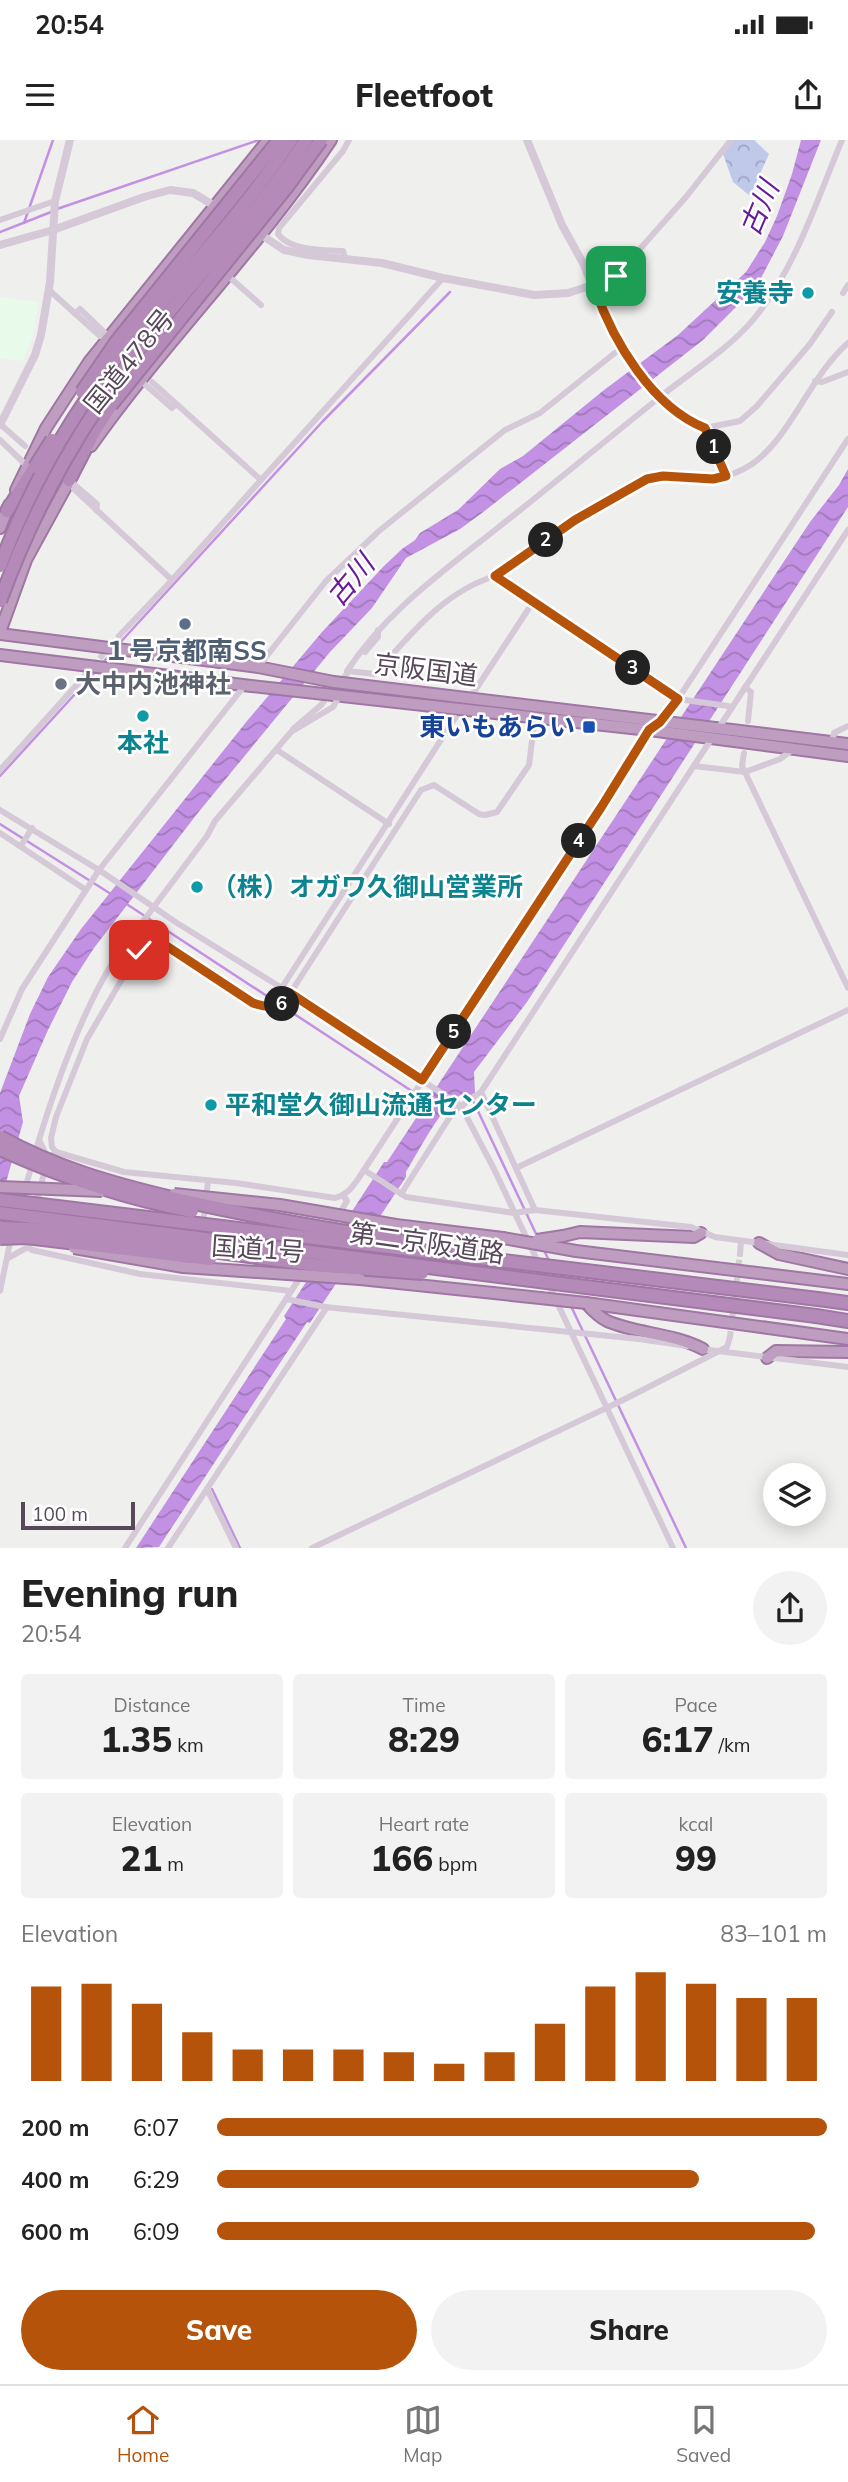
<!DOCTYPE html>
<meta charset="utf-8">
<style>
body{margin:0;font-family:Mulish,"Noto Sans JP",sans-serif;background:#f2f2f2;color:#222;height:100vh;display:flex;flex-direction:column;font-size:26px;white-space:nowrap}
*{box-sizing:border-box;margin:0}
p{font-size:23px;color:#767676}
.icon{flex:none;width:38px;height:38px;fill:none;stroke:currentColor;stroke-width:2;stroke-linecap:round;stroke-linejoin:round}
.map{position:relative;height:1408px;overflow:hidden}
.details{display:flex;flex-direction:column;background:#fff;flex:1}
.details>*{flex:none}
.buttons{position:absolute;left:763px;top:1323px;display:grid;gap:14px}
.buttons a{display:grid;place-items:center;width:63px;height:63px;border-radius:50%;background:#fff;box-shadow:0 4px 18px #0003;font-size:35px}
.scale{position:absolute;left:21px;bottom:18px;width:114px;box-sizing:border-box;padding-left:7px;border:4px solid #574859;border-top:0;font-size:19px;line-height:24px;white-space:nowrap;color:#574859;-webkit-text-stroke:5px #fff;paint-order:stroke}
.pin{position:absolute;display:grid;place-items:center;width:60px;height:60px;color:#fff;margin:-30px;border-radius:14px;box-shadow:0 4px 10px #0006}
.km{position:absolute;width:35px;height:35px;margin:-18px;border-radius:50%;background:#222;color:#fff;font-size:19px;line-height:35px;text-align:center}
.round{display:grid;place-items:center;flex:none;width:74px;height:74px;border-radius:37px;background:#f2f2f2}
.overview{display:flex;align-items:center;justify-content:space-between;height:119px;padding:0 21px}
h1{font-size:38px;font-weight:800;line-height:52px}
.stats{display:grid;grid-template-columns:repeat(3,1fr);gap:10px;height:119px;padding:7px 21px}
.stats div{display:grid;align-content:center;border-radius:7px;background:#f2f2f2;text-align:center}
.stats b{font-size:35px;font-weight:800}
.stats small{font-size:19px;font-weight:400}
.stats p{font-size:19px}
.chart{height:196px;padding:14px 21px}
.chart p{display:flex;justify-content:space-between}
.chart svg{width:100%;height:126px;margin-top:7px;stroke:#b45309;stroke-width:6}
.cta{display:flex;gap:14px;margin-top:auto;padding:14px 21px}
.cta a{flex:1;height:80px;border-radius:42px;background:#b45309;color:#fff;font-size:28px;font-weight:800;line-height:80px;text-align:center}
.cta a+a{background:#f2f2f2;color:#222}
ul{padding:0 21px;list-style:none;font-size:23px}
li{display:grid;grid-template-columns:112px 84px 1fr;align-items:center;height:52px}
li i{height:18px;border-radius:9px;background:#b45309}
.status{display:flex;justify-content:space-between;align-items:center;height:49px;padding:0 35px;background:#fff;direction:ltr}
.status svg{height:19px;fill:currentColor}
header{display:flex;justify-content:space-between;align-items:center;height:91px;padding:0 21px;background:#fff;font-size:32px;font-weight:800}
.dock{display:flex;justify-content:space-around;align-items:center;height:98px;border-top:2px solid #e0e0e0;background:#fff;font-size:19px;color:#767676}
.dock a{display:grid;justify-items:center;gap:4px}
.dock .on{color:#b45309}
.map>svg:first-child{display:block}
.commercial{fill:#e8faea}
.park{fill:url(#park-crowns)}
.water{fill:url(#water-waves)}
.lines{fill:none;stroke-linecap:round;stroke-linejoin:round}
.stream{stroke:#c391e3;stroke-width:2.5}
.minor-tunnel{stroke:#d1ced0;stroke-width:6;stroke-dasharray:6 3;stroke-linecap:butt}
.trunk-casing{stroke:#a076a4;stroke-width:14}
.motorway-casing{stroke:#a076a4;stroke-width:16}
.minor{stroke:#d5c9d7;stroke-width:6}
.tertiary{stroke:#d5c9d7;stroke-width:8}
.trunk{stroke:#be9dc1;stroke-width:10}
.motorway{stroke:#b48ab8;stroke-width:12}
.trunk-bridge-casing{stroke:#a076a4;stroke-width:14;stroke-linecap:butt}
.motorway-bridge-casing{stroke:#a076a4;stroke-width:16;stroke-linecap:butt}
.trunk-bridge{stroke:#be9dc1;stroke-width:10}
.motorway-bridge{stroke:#b48ab8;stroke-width:12}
.route-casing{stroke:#fff;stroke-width:14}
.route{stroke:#b45309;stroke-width:9}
.culture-dot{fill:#0f9aa8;stroke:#fff;stroke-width:2.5}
.service-dot{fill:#5c6f8a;stroke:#fff;stroke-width:2.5}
.worship-dot{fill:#6b7280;stroke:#fff;stroke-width:2.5}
.transit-dot{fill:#1a4fb4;stroke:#fff;stroke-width:2.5}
.labels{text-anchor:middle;stroke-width:5;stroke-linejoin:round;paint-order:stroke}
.culture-label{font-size:26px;font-weight:bold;fill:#0d838f;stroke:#fff;text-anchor:start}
.street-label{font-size:26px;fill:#574859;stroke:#fff}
.service-label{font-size:26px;font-weight:bold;fill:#4e5e75;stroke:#fff}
.worship-label{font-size:26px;font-weight:bold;fill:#5b616d;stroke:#fff;text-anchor:start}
.transit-label{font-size:26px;font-weight:bold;fill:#164399;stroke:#fff;text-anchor:end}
.water-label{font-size:28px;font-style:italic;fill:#681a9a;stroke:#fff}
</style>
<div class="status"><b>20:54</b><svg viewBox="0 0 49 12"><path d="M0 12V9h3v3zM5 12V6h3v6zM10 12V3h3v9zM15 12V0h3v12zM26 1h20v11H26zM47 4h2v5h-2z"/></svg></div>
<header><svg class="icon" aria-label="menu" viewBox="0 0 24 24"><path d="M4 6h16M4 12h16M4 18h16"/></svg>Fleetfoot<svg class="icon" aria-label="share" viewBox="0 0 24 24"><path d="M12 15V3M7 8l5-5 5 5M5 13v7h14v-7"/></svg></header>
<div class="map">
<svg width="848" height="1408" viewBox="0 0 848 1408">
<defs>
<pattern id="park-crowns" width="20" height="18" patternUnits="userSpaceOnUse" patternTransform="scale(1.75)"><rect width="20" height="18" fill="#c0c9ea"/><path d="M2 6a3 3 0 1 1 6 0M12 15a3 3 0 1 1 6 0" fill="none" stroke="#9fa5c1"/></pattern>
<pattern id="water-waves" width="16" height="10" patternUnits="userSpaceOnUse" patternTransform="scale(1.75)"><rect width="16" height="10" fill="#c391e3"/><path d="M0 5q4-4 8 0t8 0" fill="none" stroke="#a178bb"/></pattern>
</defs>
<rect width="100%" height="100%" fill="#eff0ee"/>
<polygon class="commercial" points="0,157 39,162 31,201 23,221 0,218"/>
<polygon class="park" points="733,0 754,0 769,14 750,56 733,42 723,14"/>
<g class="water">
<polygon points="801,0 821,0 783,96 760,140 743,160 703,200 482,373 460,389 406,418 372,468 330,512 197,674 94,808 72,842 48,890 19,956 23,982 0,1064 0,953 30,874 48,837 81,789 247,581 322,492 384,426 402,409 415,400 420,393 458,370 500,329 523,316 604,250 678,195 746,132 765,102 777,76 792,34"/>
<path d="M848,329V367L527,862L474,932L475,953L466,957L464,954C445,958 417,1015 406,1032V1037L310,1183L307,1182L159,1407L136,1408L286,1179L284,1176L384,1022H387L810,382L839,345Z"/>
</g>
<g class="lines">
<g class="stream">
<polyline points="57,69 259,0"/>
<polyline points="24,83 53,0"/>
<polyline points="0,92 51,72"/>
<polyline points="117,506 323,281 450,152"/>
<polyline points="101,525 113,511"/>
<polyline points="0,636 97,530"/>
<polyline points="0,684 111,754"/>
<polyline points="125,763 430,963"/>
<polyline points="469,952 538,1098"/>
<polyline points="544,1110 550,1123"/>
<polyline points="570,1164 686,1408"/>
<polyline points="212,1349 240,1408"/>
</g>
<g class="minor-tunnel">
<polyline points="82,539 120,495"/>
<polyline points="321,565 351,529"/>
<polyline points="455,578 476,549"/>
<polyline points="730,1197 740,1114"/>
</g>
<g class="trunk-casing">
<g id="trunk">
<path d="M91,306C166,200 259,108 331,0"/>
<polyline points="16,350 46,288 89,222 268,0"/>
<polyline points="0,388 9,365"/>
<polyline points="0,492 26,420 73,334"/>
<polyline points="0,494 258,527 334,542 848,604"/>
<polyline points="0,515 251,546 649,590 848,616"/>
<polyline points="396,1085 503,1098"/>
<polyline points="563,1096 580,1092 694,1097 701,1093"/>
<polyline points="759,1103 779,1114 848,1129"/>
<polyline points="576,1111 848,1144"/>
<polyline points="360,1139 540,1158"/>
<polyline points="586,1163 848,1199"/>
<path d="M586,1163C592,1170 599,1177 607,1181C637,1194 672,1193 703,1209"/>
<polyline points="767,1218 776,1211 848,1212"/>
</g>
</g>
<g class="motorway-casing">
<g id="motorway">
<polyline points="69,340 95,290 111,265"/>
<polyline points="7,371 35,327"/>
<polyline points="818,1159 848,1163"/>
<polyline points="816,1176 848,1181"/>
</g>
</g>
<g class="minor">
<polyline points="0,80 55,61"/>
<path d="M345,118L343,111C324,110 290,111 278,94L279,88L343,11L349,0"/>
<polyline points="227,135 261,165"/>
<polyline points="49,150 100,196"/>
<polyline points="595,150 616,136 686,57 731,0"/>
<polyline points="843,153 848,145"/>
<polyline points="75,174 80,169 108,196"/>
<polyline points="141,241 172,268 176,264"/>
<polyline points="815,241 822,242 848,232"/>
<polyline points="660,257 693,283 705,288 740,281 757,266 810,204 832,172"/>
<polyline points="0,284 25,306"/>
<polyline points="705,288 726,336"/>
<polyline points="0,300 26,325"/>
<polyline points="69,340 97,364 96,370"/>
<polyline points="261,340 443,138"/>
<polyline points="74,349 172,440"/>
<polyline points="495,436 678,559 728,566 732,568"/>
<polyline points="120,495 172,440 261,340 152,242"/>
<polyline points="365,512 378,497 378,490"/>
<polyline points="258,527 326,441 379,391 505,290 540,273 621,208"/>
<path d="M375,534L347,531C385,473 442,432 495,390C551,346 605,301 660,257C692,231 731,208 757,175C797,124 817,60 842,0"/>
<path d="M375,534C410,495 443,452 495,436C533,410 570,383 611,360C623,353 635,343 648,339C685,326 713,351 752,324C791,297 809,237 848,203"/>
<polyline points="745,547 751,552 748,581"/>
<polyline points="476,549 533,462"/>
<polyline points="661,581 678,559 848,299"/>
<polyline points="293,589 321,565"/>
<polyline points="718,589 848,390"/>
<polyline points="832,602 834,593 848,586"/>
<polyline points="277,610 389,684"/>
<polyline points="744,613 742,626 848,848"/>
<polyline points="694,626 745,632 780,619 792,610"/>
<polyline points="0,630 82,539"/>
<polyline points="0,670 99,730 177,783 290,853 461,966 494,1029 673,1408"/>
<polyline points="0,693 86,750"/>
<polyline points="21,706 32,688"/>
<polyline points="281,849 455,578"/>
<polyline points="0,899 22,849 99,730 245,545"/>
<polyline points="481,952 535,1070"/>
<polyline points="39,1000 48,1018"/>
<path d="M56,1012L52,1007L51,998L56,977L87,899L139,810L144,804L151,801L162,803L253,863C265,868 272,868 284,863L421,650L434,645L479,674L485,675L497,672L529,625L535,577"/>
<path d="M35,1013C54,949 79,877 114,820L207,696L215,681L291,592L333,567L340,555"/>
<path d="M48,1019L56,1012L124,1032L236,1043L335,1058C350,1054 356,1042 364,1030L602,666L649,590"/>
<polyline points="516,1028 848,870"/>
<polyline points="364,1030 406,1057 514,1073 535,1070 691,1087 715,1097 848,1115"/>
<polyline points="401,1054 453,972 481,952 712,598"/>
<polyline points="36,1066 45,1029"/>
<polyline points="17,1077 32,1024"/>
<polyline points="203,1084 208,1041"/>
<polyline points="329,1091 347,1061 343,1055"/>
<polyline points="29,1097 28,1107 32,1110 140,1134 291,1151"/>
<polyline points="740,1114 741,1101"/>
<polyline points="8,1118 28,1107"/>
<polyline points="0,1151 11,1098"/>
<polyline points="286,1159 325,1167 639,1199 687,1206"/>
<polyline points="701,1209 848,1227"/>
<polyline points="207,1349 236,1408"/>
<polyline points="125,1408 301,1136"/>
<polyline points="168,1408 327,1167"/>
<polyline points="312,1408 621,1261 727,1207 730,1197"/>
</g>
<g class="tertiary">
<polyline points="527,0 562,85 584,125 605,178 621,208 660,257"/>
<polyline points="257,92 284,110 308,115 382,123 443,138 534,155 568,153 593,145"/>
<polyline points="0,105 53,90 144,57 170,50 193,53 237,79"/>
<polyline points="0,285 35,215 41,195 50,142 55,61 70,0"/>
</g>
<use href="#trunk" class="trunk"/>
<use href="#motorway" class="motorway"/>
<g class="trunk-bridge-casing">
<g id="trunk-bridge">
<polyline points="0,1047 102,1051"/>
<polyline points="174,1054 280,1065 396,1085"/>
<polyline points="503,1098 576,1111"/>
<polyline points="537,1100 563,1096"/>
<polyline points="74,1108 183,1127 360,1139"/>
<polyline points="540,1158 586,1163"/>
</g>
</g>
<g class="motorway-bridge-casing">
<g id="motorway-bridge">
<polyline points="82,252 117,201 279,0"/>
<polyline points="111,265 286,48 321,0"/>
<polyline points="35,327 52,300"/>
<path d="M0,426C32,340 82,258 140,187C192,126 247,67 291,0"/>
<path d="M0,461C36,363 83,280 147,199C200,132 260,71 306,0"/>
<path d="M0,997C53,1027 113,1044 172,1058C249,1076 325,1089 403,1101"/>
<path d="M0,1009C62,1037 125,1058 192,1071"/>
<polyline points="0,1060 818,1159"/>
<polyline points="0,1073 816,1176"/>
<polyline points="0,1088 56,1090 315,1125 422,1133"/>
<polyline points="0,1098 26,1097 210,1119"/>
</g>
</g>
<use href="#trunk-bridge" class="trunk-bridge"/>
<use href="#motorway-bridge" class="motorway-bridge"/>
</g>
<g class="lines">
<g class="route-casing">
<path id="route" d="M139,810C146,802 152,800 162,803L253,863C270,869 281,869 290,853L422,940L602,666L649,590L660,582L678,559L495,436L575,380L647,339L663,336L713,339L726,336L705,288C652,267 613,201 595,149L616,136"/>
</g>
<use href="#route" class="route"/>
</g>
<g class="culture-dot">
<circle cx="808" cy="153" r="7"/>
<circle cx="143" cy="576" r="7"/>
<circle cx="197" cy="747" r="7"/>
<circle cx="211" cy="965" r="7"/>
</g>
<circle class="service-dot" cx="185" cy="484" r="7"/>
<circle class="worship-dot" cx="61" cy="544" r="7"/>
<rect class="transit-dot" x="582" y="580" width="14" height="14" rx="3.5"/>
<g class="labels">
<g class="culture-label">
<text x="794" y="162" text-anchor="end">安養寺</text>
<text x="143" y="612" text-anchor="middle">本社</text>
<text x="211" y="756">（株）オガワ久御山営業所</text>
<text x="225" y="974">平和堂久御山流通センター</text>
</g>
<g class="street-label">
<text transform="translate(129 221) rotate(-51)" y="9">国道478号</text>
<text transform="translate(426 530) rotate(7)" y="9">京阪国道</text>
<text transform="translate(427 1103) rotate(8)" y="9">第二京阪道路</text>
<text transform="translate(258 1109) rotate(4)" y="9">国道1号</text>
</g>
<g class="service-label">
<text x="185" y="520">１号京都南SS</text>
</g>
<g class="worship-label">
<text x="75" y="553">大中内池神社</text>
</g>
<g class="transit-label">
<text x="575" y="596">東いもあらい</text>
</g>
<g class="water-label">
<text transform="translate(759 68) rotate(-67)" y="10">古川</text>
<text transform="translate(350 440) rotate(-50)" y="10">古川</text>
</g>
</g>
</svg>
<div class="buttons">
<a><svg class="icon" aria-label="layers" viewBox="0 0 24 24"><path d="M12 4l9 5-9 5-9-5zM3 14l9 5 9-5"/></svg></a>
</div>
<div class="scale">100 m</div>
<div class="pin" style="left:616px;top:136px;background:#1e9e55"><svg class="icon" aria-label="arrive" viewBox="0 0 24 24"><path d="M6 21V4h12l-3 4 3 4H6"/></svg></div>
<div class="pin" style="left:139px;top:810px;background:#d93025"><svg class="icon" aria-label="check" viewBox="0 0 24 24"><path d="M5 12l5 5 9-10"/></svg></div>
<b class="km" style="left:714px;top:307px">1</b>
<b class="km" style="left:546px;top:400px">2</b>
<b class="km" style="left:633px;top:528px">3</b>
<b class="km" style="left:579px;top:701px">4</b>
<b class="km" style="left:454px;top:892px">5</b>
<b class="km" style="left:282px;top:864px">6</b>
</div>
<section class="details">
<div class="overview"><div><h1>Evening run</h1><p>20:54</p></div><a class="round"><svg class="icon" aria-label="share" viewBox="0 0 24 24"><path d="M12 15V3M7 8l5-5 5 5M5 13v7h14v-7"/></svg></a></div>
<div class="stats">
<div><p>Distance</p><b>1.35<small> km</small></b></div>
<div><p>Time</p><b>8:29</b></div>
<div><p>Pace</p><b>6:17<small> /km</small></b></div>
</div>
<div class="stats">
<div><p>Elevation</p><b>21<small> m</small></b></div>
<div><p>Heart rate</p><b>166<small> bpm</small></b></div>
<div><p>kcal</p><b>99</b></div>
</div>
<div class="chart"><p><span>Elevation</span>83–101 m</p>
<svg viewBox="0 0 160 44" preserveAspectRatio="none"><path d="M5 44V11M15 44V10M25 44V17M35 44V27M45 44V33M55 44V33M65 44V33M75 44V34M85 44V38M95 44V34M105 44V24M115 44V11M125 44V6M135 44V10M145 44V15M155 44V15"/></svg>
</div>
<ul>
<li><b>200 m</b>6:07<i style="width:100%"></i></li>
<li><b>400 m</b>6:29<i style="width:79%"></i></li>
<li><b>600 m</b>6:09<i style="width:98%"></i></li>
</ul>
<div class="cta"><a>Save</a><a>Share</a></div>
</section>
<nav class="dock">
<a class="on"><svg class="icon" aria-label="home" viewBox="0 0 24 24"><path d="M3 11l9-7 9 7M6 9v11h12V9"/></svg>Home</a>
<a><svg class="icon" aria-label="map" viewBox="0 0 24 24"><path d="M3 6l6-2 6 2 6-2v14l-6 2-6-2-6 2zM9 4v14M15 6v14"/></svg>Map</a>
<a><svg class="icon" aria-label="saved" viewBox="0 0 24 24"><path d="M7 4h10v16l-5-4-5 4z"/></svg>Saved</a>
</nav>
